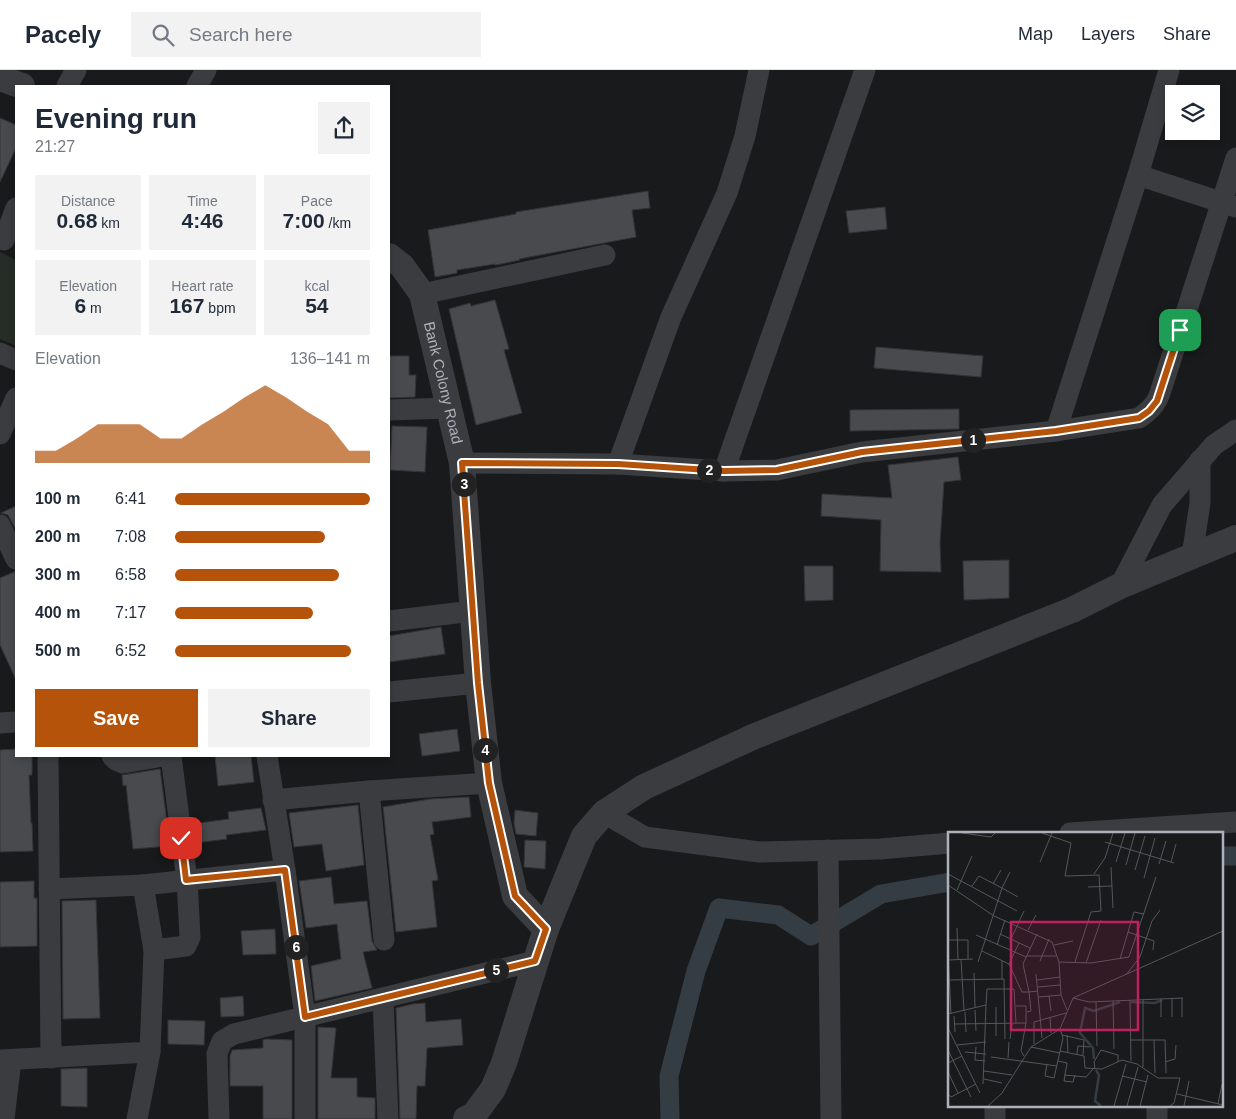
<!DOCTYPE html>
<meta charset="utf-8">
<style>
body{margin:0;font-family:Helvetica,sans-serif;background:#f2f2f3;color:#1f2937;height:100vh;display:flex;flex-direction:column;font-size:19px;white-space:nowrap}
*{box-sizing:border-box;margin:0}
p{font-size:16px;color:#747a83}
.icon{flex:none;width:28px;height:28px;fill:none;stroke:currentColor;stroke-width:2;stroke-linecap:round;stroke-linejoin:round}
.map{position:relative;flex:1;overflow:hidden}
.side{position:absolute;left:15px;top:15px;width:375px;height:672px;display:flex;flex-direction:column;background:#fff;border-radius:0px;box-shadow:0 2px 8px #0003}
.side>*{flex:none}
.controls{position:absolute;left:1165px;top:15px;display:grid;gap:10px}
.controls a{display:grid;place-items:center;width:55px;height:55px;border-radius:0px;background:#fff;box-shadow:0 2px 8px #0003;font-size:25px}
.pin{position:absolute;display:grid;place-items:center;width:42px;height:42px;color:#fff;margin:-21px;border-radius:10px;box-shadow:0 2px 8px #0006}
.km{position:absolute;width:25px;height:25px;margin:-12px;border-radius:50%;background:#222;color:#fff;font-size:14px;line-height:25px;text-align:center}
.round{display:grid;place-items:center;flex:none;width:52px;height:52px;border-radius:0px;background:#f2f2f3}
.summary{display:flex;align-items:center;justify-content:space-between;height:85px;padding:0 20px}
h1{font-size:28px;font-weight:700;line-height:38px}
.figures{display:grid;grid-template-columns:repeat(3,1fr);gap:8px;height:85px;padding:5px 20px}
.figures div{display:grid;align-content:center;border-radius:0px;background:#f2f2f3;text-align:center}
.figures b{font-size:21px;font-weight:700}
.figures small{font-size:14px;font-weight:400}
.figures p{font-size:14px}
.chart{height:140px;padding:10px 20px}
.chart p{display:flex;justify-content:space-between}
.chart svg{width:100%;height:90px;margin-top:5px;fill:#b45309;opacity:.7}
.action{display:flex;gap:10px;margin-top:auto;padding:10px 20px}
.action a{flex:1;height:58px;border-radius:0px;background:#b45309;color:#fff;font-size:20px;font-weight:700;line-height:58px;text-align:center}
.action a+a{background:#f2f2f3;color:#1f2937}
ul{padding:0 20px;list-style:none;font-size:16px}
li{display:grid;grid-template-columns:80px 60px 1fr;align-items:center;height:38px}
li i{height:12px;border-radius:6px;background:#b45309}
header{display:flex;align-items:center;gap:30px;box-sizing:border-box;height:70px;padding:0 25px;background:#fff;border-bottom:1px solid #e0e1e3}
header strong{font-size:24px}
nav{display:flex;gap:28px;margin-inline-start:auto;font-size:18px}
.search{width:350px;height:45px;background:#f2f2f3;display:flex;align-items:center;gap:12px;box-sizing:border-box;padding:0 18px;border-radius:0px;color:#747a83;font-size:19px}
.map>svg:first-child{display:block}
.green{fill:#262d26}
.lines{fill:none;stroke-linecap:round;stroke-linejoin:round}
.canal{stroke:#343d43;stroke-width:19}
.building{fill:#494a4e;stroke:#343437}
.minor{stroke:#3b3c40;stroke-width:21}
.tertiary{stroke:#3b3c40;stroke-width:26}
.route-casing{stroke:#fff;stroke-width:10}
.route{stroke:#b45309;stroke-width:6}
.labels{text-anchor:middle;stroke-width:4;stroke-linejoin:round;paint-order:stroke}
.street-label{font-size:15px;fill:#adb2ba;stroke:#141516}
.inset-river{fill:none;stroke:#343d43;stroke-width:2.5}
.inset-road{fill:none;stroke:#54575b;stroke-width:1}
.view{fill:#c12060;fill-opacity:0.15;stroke:#c12060;stroke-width:2.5}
.inset-edge{fill:none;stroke:#adb2ba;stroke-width:2.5}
</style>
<header>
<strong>Pacely</strong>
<div class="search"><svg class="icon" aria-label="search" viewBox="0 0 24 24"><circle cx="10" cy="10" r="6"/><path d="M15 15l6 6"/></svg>Search here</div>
<nav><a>Map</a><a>Layers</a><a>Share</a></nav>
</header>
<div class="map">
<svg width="1236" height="1049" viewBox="0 0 1236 1049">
<rect width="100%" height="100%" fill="#191a1b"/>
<polygon class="green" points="0,182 16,190 16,276 0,269"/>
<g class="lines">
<g class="canal">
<polyline points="1222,786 1236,786"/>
<polyline points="670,1049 669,1006 696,901 719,838 778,845 811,866 881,824 950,812"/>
</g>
</g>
<g class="building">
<polygon points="0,48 16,55 16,78 0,112"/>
<polygon points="648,121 650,138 632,140 636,167 519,189 520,190 501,194 495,195 495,194 457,200 457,203 435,207 428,160 516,144 516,142"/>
<polygon points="885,137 887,159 849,163 846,141"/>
<polygon points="495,230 509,279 504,280 522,343 476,355 449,239 470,233 471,236"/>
<polygon points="876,277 983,286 981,307 874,298"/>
<polygon points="389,286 409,286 409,305 416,305 415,327 389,328"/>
<polygon points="959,339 959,359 850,361 850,340"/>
<polygon points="392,356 427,357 425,402 390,400"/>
<polygon points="958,387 961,410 944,412 940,473 941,502 880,501 881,450 821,446 822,424 892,428 888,395"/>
<polygon points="16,436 16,460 8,445 1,443"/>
<polygon points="1009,490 1009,528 964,530 963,491"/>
<polygon points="804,496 833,496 833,530 805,531"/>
<polygon points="16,501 16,610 0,575 0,508"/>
<polygon points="441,557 445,584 389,592 389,566"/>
<polygon points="457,659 460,681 422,686 419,664"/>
<polygon points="16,679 16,686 32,686 32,705 29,705 31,753 32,753 33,781 0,782 0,680"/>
<polygon points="215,686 251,686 254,712 218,716"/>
<polygon points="160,699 170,776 133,779 126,715 123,716 122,705"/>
<polygon points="469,727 471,747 432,752 434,764 430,765 438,810 432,811 437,857 396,862 383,737 430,729"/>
<polygon points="358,735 364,795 326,801 322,774 294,777 289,743"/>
<polygon points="261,738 266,760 226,765 227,769 195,773 192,754 229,749 228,742"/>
<polygon points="515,740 538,743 536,766 516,764 514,753"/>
<polygon points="525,770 546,771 545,799 524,797"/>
<polygon points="331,807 334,834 367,831 372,871 377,880 363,882 372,918 315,931 311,896 341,889 337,854 306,858 299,811"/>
<polygon points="34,811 34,828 37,828 37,876 0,877 0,812"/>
<polygon points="96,830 100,948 63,949 62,831"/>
<polygon points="275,859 276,884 243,885 241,861"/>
<polygon points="243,926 244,946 221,947 220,928"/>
<polygon points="425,933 426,952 461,949 463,975 427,978 425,1016 417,1016 416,1049 400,1049 396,938 413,934"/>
<polygon points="168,950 205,951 204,975 168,974"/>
<polygon points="318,957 336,958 331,1008 357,1008 357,1027 375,1028 375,1049 318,1049"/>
<polygon points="266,969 292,970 292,1049 263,1049 263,1016 230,1016 230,986 232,980 263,978 263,970"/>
<polygon points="87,998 87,1037 61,1036 61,999"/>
</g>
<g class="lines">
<g class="minor">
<polyline points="67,16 76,0"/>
<polyline points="197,16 206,0"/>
<polyline points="1138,105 1236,137"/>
<polyline points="4,170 16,138"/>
<polyline points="422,224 605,185"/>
<polyline points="0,283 16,290"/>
<polyline points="389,340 449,338"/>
<polyline points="1056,361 1138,105 1169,0"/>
<polyline points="0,364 16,328"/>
<path d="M462,393L618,394L724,401L777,400L862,382L1056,361L1139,348C1149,341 1156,335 1160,323L1236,88"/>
<polyline points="618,394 671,247 727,123 745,66 759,0"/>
<polyline points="724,401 865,0"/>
<polyline points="0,455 16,489"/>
<polyline points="1192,486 1200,433 1200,390"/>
<polyline points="1120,516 1162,435 1214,375 1236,360"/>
<polyline points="389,551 473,541"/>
<polyline points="389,622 478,613"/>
<polyline points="0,653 16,652"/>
<polyline points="48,686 51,988"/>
<polyline points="112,686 116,690 123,693 163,686"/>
<polyline points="267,686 285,800 305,947 305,1049"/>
<polyline points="369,721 384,870"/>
<polyline points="273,730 369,721 489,713"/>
<polyline points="604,743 645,767 759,782 880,779 950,773"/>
<polyline points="1070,763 1236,752"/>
<polyline points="828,780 831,1049"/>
<polyline points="143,815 285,800"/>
<polyline points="154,880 186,876 190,867 187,810 171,686"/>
<polyline points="383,929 388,1049"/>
<polyline points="0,990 150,982 154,880 143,815 49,819"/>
<polyline points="995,1035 995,1049"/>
<polyline points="1157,1035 1157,1049"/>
<polyline points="4,1049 11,990"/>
<polyline points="137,1049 150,982"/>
<polyline points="219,1049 217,984 222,971 234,964 535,891"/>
</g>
<g class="tertiary">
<polyline points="0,8 22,16"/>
<path id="s1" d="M389,186L402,196L422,224L462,393L478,613L489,713L515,826L546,859"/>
<polyline points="466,1049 474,1045 493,1019 504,993 546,859 584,766 604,743 644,717 755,666 1072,540 1120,516 1236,468"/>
</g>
</g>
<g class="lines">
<g class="route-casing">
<polyline id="route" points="181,768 186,810 285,800 305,947 535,891 546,859 515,826 489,713 478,613 462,393 618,394 724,401 777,400 862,382 1056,361 1139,348 1149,341 1157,331 1180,260"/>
</g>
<use href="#route" class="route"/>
</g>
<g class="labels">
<g class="street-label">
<text dy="5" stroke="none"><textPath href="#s1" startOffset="142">Bank Colony Road</textPath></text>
</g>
</g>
<g transform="translate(948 762)">
<rect width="275" height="275" fill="#191a1b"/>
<path class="inset-river" d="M183,170L207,171L214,168M146,227L145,216L132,201L137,176L146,179L172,170M148,238L151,243L147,269L153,274"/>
<path class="inset-road" d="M14,1L43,5L47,1M94,1L123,11L117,44L151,43L153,79L143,80L127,130M157,10L226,31M92,30L104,1M168,30L177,1M223,30L228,12M211,32L218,9M178,33L187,1M163,35L165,76M187,38L197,4M62,40L54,56L70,65M0,42L69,79M146,42L157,26L165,1M196,46L207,6M45,52L53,38M0,53L46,84L104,110L111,130L113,163L119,178M24,54L31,44L54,56L30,130M140,55L164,54M9,58L24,24M9,96L10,127M80,98L88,83M180,100L206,109L205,118M52,102L82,116M28,103L78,125M63,107L76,79M0,108H20V127M49,113L57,88M106,113L125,109M34,119L61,132L74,160H81L75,132L89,102M0,120L3,182M78,124H109M13,127L16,179M172,127L186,80L196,82M0,128L25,127M54,129V147M92,129L101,107M111,130L143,131L181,125L208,45M138,131L153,88M61,132L71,111M26,141L27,175M88,142L94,206M178,143L192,125L204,89L212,78M0,148L56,147L57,207M89,148L112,145M90,155L112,153M101,164L103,179M91,165L113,163M125,166L141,170L235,166M224,166V185M234,166V185M195,167V235M213,167V185M182,168L183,229M165,169L166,217M148,170L149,214M38,173L39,157H66L68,191M48,175V204M27,178L28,199M17,180L18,200M79,180L83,179L81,160L90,159M0,182L38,173L35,252M6,184L7,200M102,185L103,201M6,192L78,191V174H68M0,196L32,261M114,203L136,208L135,223M119,203L120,221M62,207L64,192M182,208H217L218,241M206,208L207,241M86,212V190L118,181M9,213L38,210M28,215L27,228L37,229M83,215L112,221M0,218L23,265M112,219L136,224L137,236L154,237L174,228L189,232L210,246H232L226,271L222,274M17,220L38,222M129,222L130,214L142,215M76,224L73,219L78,191M43,225L109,234M60,226L61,210M110,229L119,231L116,249L125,250L127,243M217,230L227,227L228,213M0,231L14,224M99,232L97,244L106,246L115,206L112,197M147,237L146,230L153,218L170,223V230M36,239L64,243M0,240L10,261M116,243L138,245L145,237M174,244L199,250M36,247L54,251M0,262L3,265L28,252M229,262L275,273M270,272L274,252M40,274L54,261L83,215L112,197L125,166L275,99M166,274L178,232M179,274L190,235M192,274L200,243M236,274L241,249"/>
<path class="view" d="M63,90H190V198H63Z"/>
<rect width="275" height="275" class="inset-edge"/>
</g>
</svg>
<div class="controls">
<a><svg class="icon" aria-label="layers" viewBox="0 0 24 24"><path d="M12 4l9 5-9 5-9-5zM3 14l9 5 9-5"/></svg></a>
</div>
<div class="pin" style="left:1180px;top:260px;background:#1e9e55"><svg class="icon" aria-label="arrive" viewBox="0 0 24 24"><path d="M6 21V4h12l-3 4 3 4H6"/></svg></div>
<div class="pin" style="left:181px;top:768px;background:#d93025"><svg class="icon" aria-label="check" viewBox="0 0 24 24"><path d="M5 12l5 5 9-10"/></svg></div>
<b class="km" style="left:973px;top:370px">1</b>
<b class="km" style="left:709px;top:400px">2</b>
<b class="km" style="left:464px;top:414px">3</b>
<b class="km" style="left:485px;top:680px">4</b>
<b class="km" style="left:496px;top:900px">5</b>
<b class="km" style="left:296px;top:877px">6</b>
<section class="side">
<div class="summary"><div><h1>Evening run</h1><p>21:27</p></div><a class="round"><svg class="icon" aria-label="share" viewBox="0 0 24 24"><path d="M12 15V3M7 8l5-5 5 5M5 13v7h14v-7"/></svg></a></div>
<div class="figures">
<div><p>Distance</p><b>0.68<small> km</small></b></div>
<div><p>Time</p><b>4:46</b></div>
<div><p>Pace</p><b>7:00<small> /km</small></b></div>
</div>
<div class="figures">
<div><p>Elevation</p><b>6<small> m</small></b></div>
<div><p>Heart rate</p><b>167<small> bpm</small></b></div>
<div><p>kcal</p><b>54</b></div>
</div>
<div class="chart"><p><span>Elevation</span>136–141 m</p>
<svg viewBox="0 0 160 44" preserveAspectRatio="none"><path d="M0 44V38L10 38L20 32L30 25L40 25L50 25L60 32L70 32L80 25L90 19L100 12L110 6L120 12L130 19L140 25L150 38L160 38V44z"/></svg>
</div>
<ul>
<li><b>100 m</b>6:41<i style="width:100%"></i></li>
<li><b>200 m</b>7:08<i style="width:77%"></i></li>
<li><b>300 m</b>6:58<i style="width:84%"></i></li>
<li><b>400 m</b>7:17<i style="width:71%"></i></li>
<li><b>500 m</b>6:52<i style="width:90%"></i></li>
</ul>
<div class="action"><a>Save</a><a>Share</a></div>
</section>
</div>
